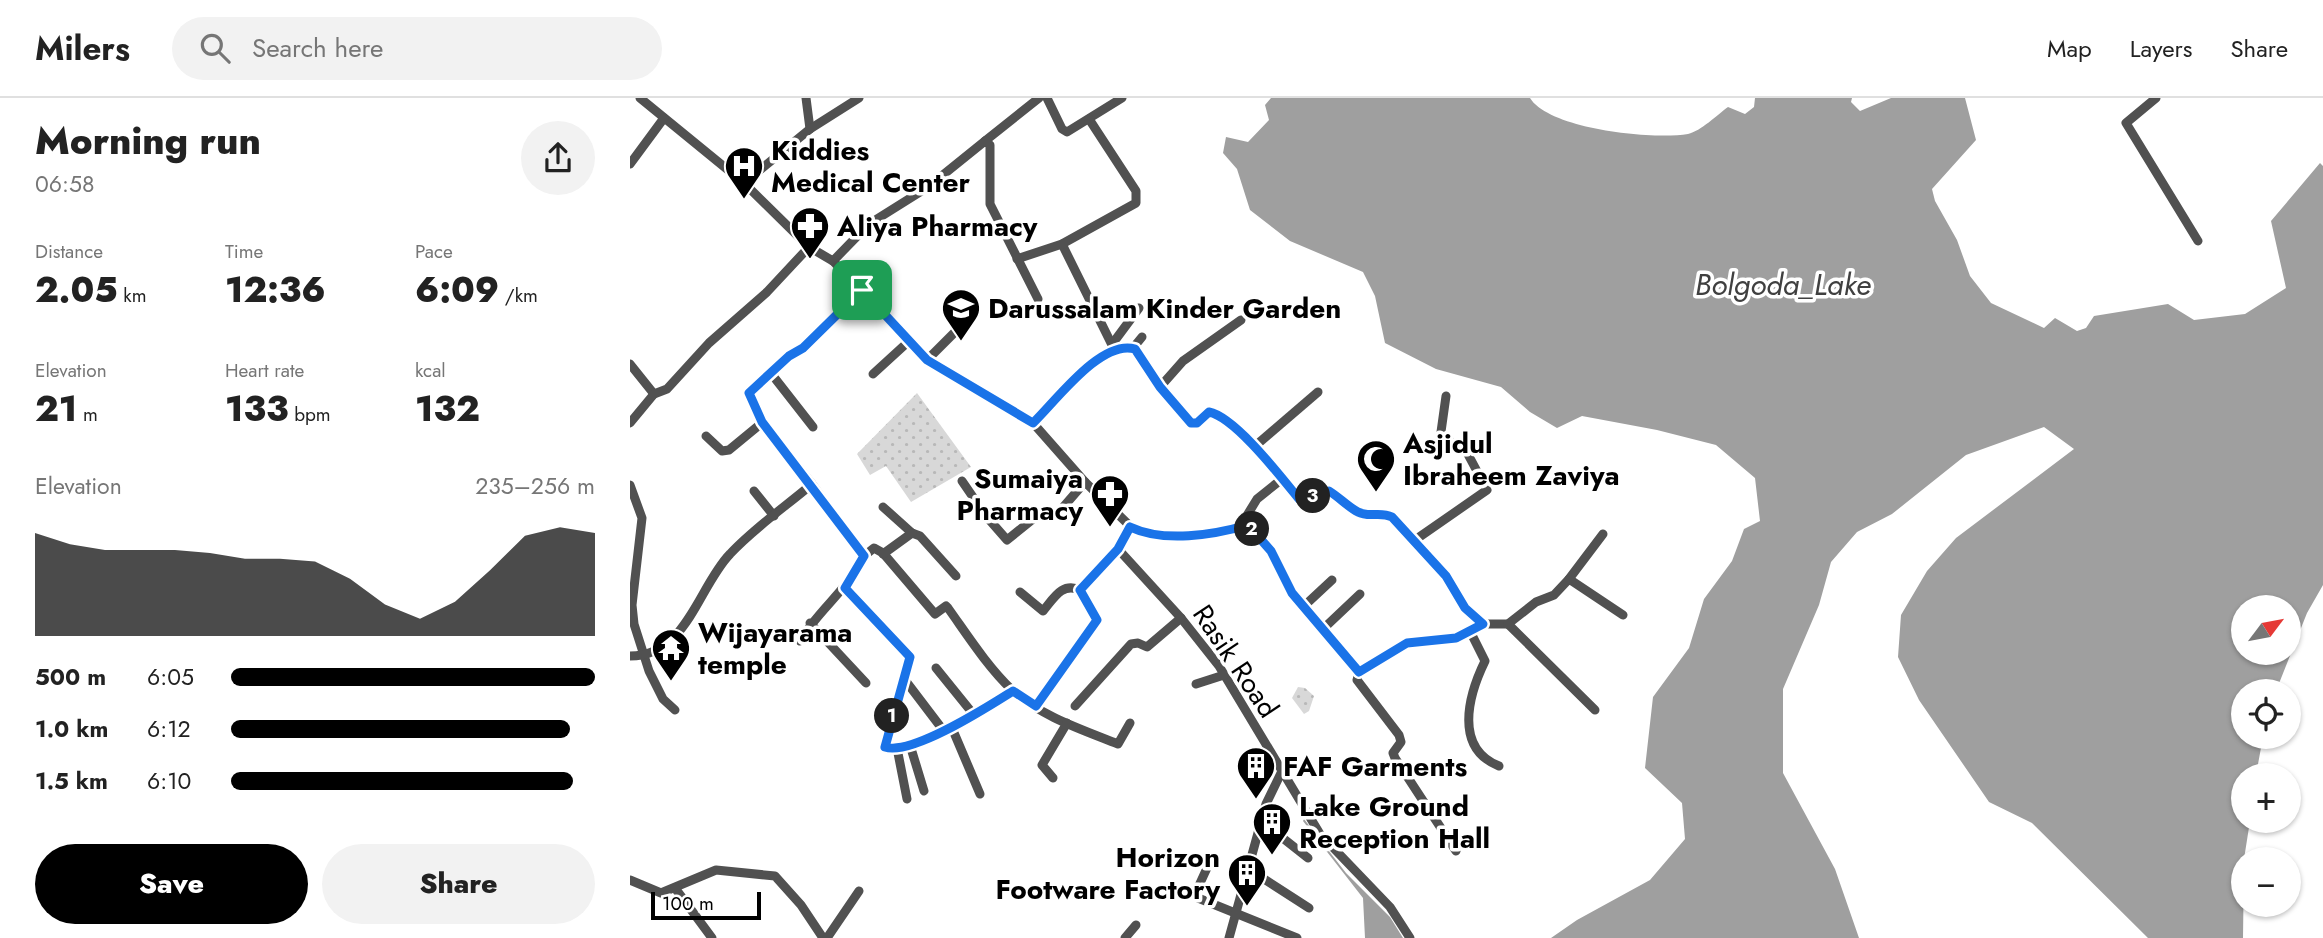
<!DOCTYPE html>
<meta charset="utf-8">
<style>
body{margin:0;font-family:Jost,sans-serif;background:#f2f2f2;color:#222;height:100vh;display:flex;flex-direction:column;font-size:26px;white-space:nowrap}
*{box-sizing:border-box;margin:0}
p{font-size:23px;color:#767676}
.icon{flex:none;width:38px;height:38px;fill:none;stroke:currentColor;stroke-width:2;stroke-linecap:round;stroke-linejoin:round}
.map{position:relative;flex:1;overflow:hidden}
.side{display:flex;flex-direction:column;background:#fff;width:630px}
.side>*{flex:none}
.needle{width:46px;rotate:58deg}
.buttons{position:absolute;left:1601px;top:497px;display:grid;gap:14px}
.buttons a{display:grid;place-items:center;width:70px;height:70px;border-radius:50%;background:#fff;box-shadow:0 2px 5px #0004;font-size:35px}
.scale{position:absolute;left:21px;bottom:18px;width:110px;box-sizing:border-box;padding-left:7px;border:4px solid #000;border-top:0;font-size:19px;line-height:24px;white-space:nowrap;color:#000;-webkit-text-stroke:5px #fff;paint-order:stroke}
.pin{position:absolute;display:grid;place-items:center;width:60px;height:60px;color:#fff;margin:-30px;border-radius:14px;box-shadow:0 4px 10px #0006}
.km{position:absolute;width:35px;height:35px;margin:-18px;border-radius:50%;background:#222;color:#fff;font-size:19px;line-height:35px;text-align:center}
.round{display:grid;place-items:center;flex:none;width:74px;height:74px;border-radius:37px;background:#f2f2f2}
.head{display:flex;align-items:center;justify-content:space-between;height:119px;padding:0 35px}
h1{font-size:38px;font-weight:800;line-height:52px}
.metrics{display:grid;grid-template-columns:repeat(3,1fr);gap:10px;height:119px;padding:7px 35px}
.metrics div{display:grid;align-content:center}
.metrics b{font-size:35px;font-weight:800}
.metrics small{font-size:19px;font-weight:400}
.metrics p{font-size:19px}
.chart{height:196px;padding:14px 35px}
.chart p{display:flex;justify-content:space-between}
.chart svg{width:100%;height:126px;margin-top:7px;fill:#000;opacity:.7}
.cta{display:flex;gap:14px;margin-top:auto;padding:14px 35px}
.cta a{flex:1;height:80px;border-radius:42px;background:#000;color:#fff;font-size:28px;font-weight:800;line-height:80px;text-align:center}
.cta a+a{background:#f2f2f2;color:#222}
ul{padding:0 35px;list-style:none;font-size:23px}
li{display:grid;grid-template-columns:112px 84px 1fr;align-items:center;height:52px}
li i{height:18px;border-radius:9px;background:#000}
header{display:flex;align-items:center;gap:42px;box-sizing:border-box;height:98px;padding:0 35px;background:#fff;border-bottom:2px solid #e0e0e0}
header strong{font-size:33px}
nav{display:flex;gap:38px;margin-inline-start:auto;font-size:24px}
.search{width:490px;height:63px;background:#f2f2f2;display:flex;align-items:center;gap:18px;box-sizing:border-box;padding:0 24px;border-radius:38px;color:#767676;font-size:26px}
main{display:flex;flex:1;min-height:0}
.map>svg:first-child{display:block}
.park{fill:url(#park-dots)}
.water{fill:#9f9f9f;fill-rule:evenodd}
.lines{fill:none;stroke-linecap:round;stroke-linejoin:round}
.minor{stroke:#515151;stroke-width:9}
.route-casing{stroke:#fff;stroke-width:14}
.route{stroke:#1a73e8;stroke-width:9}
.labels{text-anchor:middle;stroke-width:7;stroke-linejoin:round;paint-order:stroke}
.poi-label{font-size:28px;font-weight:bold;fill:#000;stroke:#fff;text-anchor:start}
.street-label{font-size:28px;fill:#000;stroke:#fff}
.water-label{font-size:30px;font-style:italic;fill:#404040;stroke:#fff}
</style>
<header>
<strong>Milers</strong>
<div class="search"><svg class="icon" aria-label="search" viewBox="0 0 24 24"><circle cx="10" cy="10" r="6"/><path d="M15 15l6 6"/></svg>Search here</div>
<nav><a>Map</a><a>Layers</a><a>Share</a></nav>
</header>
<main>
<section class="side">
<div class="head"><div><h1>Morning run</h1><p>06:58</p></div><a class="round"><svg class="icon" aria-label="share" viewBox="0 0 24 24"><path d="M12 15V3M7 8l5-5 5 5M5 13v7h14v-7"/></svg></a></div>
<div class="metrics">
<div><p>Distance</p><b>2.05<small> km</small></b></div>
<div><p>Time</p><b>12:36</b></div>
<div><p>Pace</p><b>6:09<small> /km</small></b></div>
</div>
<div class="metrics">
<div><p>Elevation</p><b>21<small> m</small></b></div>
<div><p>Heart rate</p><b>133<small> bpm</small></b></div>
<div><p>kcal</p><b>132</b></div>
</div>
<div class="chart"><p><span>Elevation</span>235–256 m</p>
<svg viewBox="0 0 160 44" preserveAspectRatio="none"><path d="M0 44V8L10 12L20 14L30 14L40 14L50 15L60 17L70 17L80 18L90 24L100 33L110 38L120 32L130 21L140 9L150 6L160 8V44z"/></svg>
</div>
<ul>
<li><b>500 m</b>6:05<i style="width:100%"></i></li>
<li><b>1.0 km</b>6:12<i style="width:93%"></i></li>
<li><b>1.5 km</b>6:10<i style="width:94%"></i></li>
</ul>
<div class="cta"><a>Save</a><a>Share</a></div>
</section>
<div class="map">
<svg width="1693" height="840" viewBox="0 0 1693 840">
<defs>
<pattern id="park-dots" width="8" height="8" patternUnits="userSpaceOnUse" patternTransform="scale(1.75)"><rect width="8" height="8" fill="#d8d8d8"/><path d="M2 2h.1M6 6h.1" fill="none" stroke="#b8b8b8" stroke-width="1.8" stroke-linecap="round"/></pattern>
</defs>
<rect width="100%" height="100%" fill="#fff"/>
<g class="park">
<polygon points="287,295 341,369 281,404 256,368 240,377 227,356"/>
<polygon points="668,589 675,590 684,598 679,613 674,616 662,600"/>
</g>
<g class="water">
<path d="M641,0H900C919,31 1022,42 1058,36C1071,33 1087,17 1098,9L1115,16L1124,9L1125,0H1222L1221,4L1230,13L1261,0H1335L1346,42L1302,91L1305,103L1327,142L1340,178L1361,205L1414,230L1425,220L1447,233L1456,230L1464,218L1538,206L1564,222L1615,216L1656,190L1641,123L1690,65L1693,68V487L1677,515L1646,593H1614V639H1633L1626,677H1614V723H1620L1614,761L1613,840H1518L1402,725L1359,704L1289,602L1268,559L1271,517L1297,473L1326,440L1444,351L1414,329L1336,357L1262,416L1227,434L1201,464L1189,507L1153,591V675L1205,771L1229,840H921L947,822L1020,782L1055,741L1052,705L1015,670L1023,599L1059,550L1074,501L1102,463L1114,431L1130,423L1125,380L1086,347L1027,332L952,318L927,330L900,314L871,289L806,271L755,245L745,198L733,174L660,143L620,112L607,71L593,55L596,39L618,44L639,22L635,7ZM1614,509H1659V555H1614Z"/>
<polygon points="674,721 716,775 760,819 773,840 735,840 733,800 673,723"/>
</g>
<g class="lines">
<g class="minor">
<polyline points="10,0 114,85 179,149 203,163 297,262 403,325 455,384 501,429 514,435 566,437 592,435 618,427 641,453 662,495 729,574 777,545 826,540 853,526 878,526 906,504 924,497 939,481 993,517"/>
<polyline points="176,0 180,31"/>
<polyline points="417,0 432,31 437,34 492,0"/>
<polyline points="1526,0 1496,25 1568,143"/>
<polyline points="355,43 409,0"/>
<polyline points="0,66 34,20"/>
<polyline points="114,85 180,31 229,0"/>
<polyline points="432,146 484,251"/>
<polyline points="387,161 432,146 506,105 506,93 459,21"/>
<polyline points="203,163 239,126 298,89 355,43 360,47 360,106 408,201"/>
<polyline points="483,245 509,210"/>
<polyline points="503,250 512,239"/>
<polyline points="297,262 344,215"/>
<polyline points="0,266 24,296"/>
<polyline points="140,274 183,329"/>
<polyline points="243,276 278,244"/>
<polyline points="530,289 553,263 611,222"/>
<polyline points="0,325 24,296 37,291 79,245 137,194 179,149"/>
<path d="M403,325C427,303 471,241 505,251L530,289L561,325H567L579,315C605,319 651,379 669,401L699,393C709,399 718,409 728,414C739,420 750,413 762,419L816,478L835,510L853,526"/>
<polyline points="76,338 92,353 99,352 133,324"/>
<polyline points="624,349 688,294"/>
<polyline points="332,383 356,418 377,442 408,417 429,414 455,384"/>
<path d="M182,386L234,458L244,450L253,455L305,516L316,508L318,510C338,538 357,568 382,592C410,618 453,632 488,646L500,625"/>
<polyline points="0,387 12,420 2,507 4,526 19,573 33,601 45,612"/>
<polyline points="124,393 144,418"/>
<polyline points="253,409 282,435 290,438 326,478"/>
<polyline points="618,427 616,419 627,401 652,381"/>
<polyline points="785,442 857,392 833,347 810,341 816,298"/>
<polyline points="488,451 551,520 589,568 690,736 760,809 780,840"/>
<polyline points="253,456 282,435"/>
<polyline points="939,481 973,436"/>
<path d="M215,490L280,559L255,648C284,659 358,609 383,593"/>
<path d="M390,494L413,513C424,500 432,484 450,492"/>
<polyline points="673,509 702,482"/>
<polyline points="180,525 236,585"/>
<polyline points="878,526 965,612"/>
<polyline points="693,531 730,496"/>
<path d="M841,535L855,563C838,598 824,650 869,668"/>
<path d="M170,543C188,512 218,492 234,458"/>
<path d="M0,558C57,558 68,489 100,456C124,430 155,409 182,386L133,324L119,295L159,258L173,250L231,193"/>
<polyline points="306,570 344,617"/>
<polyline points="729,574 727,582 769,637 771,644 763,655 765,660 826,753"/>
<polyline points="275,582 313,632"/>
<polyline points="566,586 594,577"/>
<polyline points="406,608 467,522 450,492 488,451 501,429"/>
<polyline points="445,608 501,546 508,545 517,549 551,520"/>
<polyline points="322,630 350,696"/>
<polyline points="280,647 294,693"/>
<polyline points="267,650 277,701"/>
<polyline points="423,680 412,667 437,625"/>
<polyline points="631,723 678,760"/>
<polyline points="577,770 566,794 568,800 667,840"/>
<polyline points="617,770 679,810"/>
<polyline points="0,782 31,795 86,772 145,778 171,807 193,840"/>
<polyline points="45,790 82,840"/>
<polyline points="197,840 229,793"/>
<polyline points="495,840 506,827"/>
<polyline points="599,840 636,706 652,673"/>
</g>
</g>
<g class="lines">
<g class="route-casing">
<path id="route" d="M232,192L297,262L403,325C426,303 471,241 505,251L530,289L561,325H567L579,314C605,319 651,379 669,401L699,393C709,399 718,409 728,414C739,420 750,413 762,419L816,478L835,510L853,526L826,540L777,545L729,574L662,495L641,453L618,427C583,437 534,445 500,429L488,451L450,492L467,522L406,608L383,593C359,608 282,658 255,649L280,559L215,490L234,458L132,324L119,295L159,258L173,250Z"/>
</g>
<use href="#route" class="route"/>
</g>
<defs>
<g id="hospital-pin" transform="scale(2.0125)"><path d="M0 17L-7.5 6A9.5 9.5 0 1 1 7.5 6Z" fill="#000" stroke="#fff"/><path d="M-5-5h3v3.5h4V-5h3V5h-3V1.5h-4V5h-3Z" fill="#fff"/></g>
<g id="pharmacy-pin" transform="scale(2.0125)"><path d="M0 17L-7.5 6A9.5 9.5 0 1 1 7.5 6Z" fill="#000" stroke="#fff"/><path d="M-2-6h4v4h4v4h-4v4h-4v-4h-4v-4h4Z" fill="#fff"/></g>
<g id="school-pin" transform="scale(2.0125)"><path d="M0 17L-7.5 6A9.5 9.5 0 1 1 7.5 6Z" fill="#000" stroke="#fff"/><path d="M0-5L7-2L0 1L-7-2ZM-4 1L0 2.5L4 1V4Q0 6-4 4Z" fill="#fff"/></g>
<g id="mosque-pin" transform="scale(2.0125)"><path d="M0 17L-7.5 6A9.5 9.5 0 1 1 7.5 6Z" fill="#000" stroke="#fff"/><path d="M3.5-4.9A6 6 0 1 0 3.5 4.9A5 5 0 1 1 3.5-4.9Z" fill="#fff"/></g>
<g id="temple-pin" transform="scale(2.0125)"><path d="M0 17L-7.5 6A9.5 9.5 0 1 1 7.5 6Z" fill="#000" stroke="#fff"/><path d="M0-6L5-2H3V0L6.5 2.5H4V6H1.5V3h-3V6H-4V2.5H-6.5L-3 0V-2H-5Z" fill="#fff"/></g>
<g id="building-pin" transform="scale(2.0125)"><path d="M0 17L-7.5 6A9.5 9.5 0 1 1 7.5 6Z" fill="#000" stroke="#fff"/><path d="M-4-6H4V6H1V3H-1V6H-4ZM-2.5-4.3h1.7v1.8h-1.7ZM.8-4.3h1.7v1.8H.8ZM-2.5-1h1.7V.8h-1.7ZM.8-1h1.7V.8H.8Z" fill="#fff"/></g>
</defs>
<g fill-rule="evenodd">
<use href="#hospital-pin" x="114" y="68"/>
<use href="#pharmacy-pin" x="180" y="128"/>
<use href="#school-pin" x="331" y="210"/>
<use href="#mosque-pin" x="746" y="361"/>
<use href="#pharmacy-pin" x="480" y="396"/>
<use href="#temple-pin" x="41" y="550"/>
<use href="#building-pin" x="626" y="668"/>
<use href="#building-pin" x="642" y="724"/>
<use href="#building-pin" x="617" y="775"/>
</g>
<g class="labels">
<g class="poi-label">
<text x="141" y="62">Kiddies<tspan x="141" dy="32">Medical Center</tspan></text>
<text x="207" y="138">Aliya Pharmacy</text>
<text x="358" y="220">Darussalam Kinder Garden</text>
<text x="773" y="355">Asjidul<tspan x="773" dy="32">Ibraheem Zaviya</tspan></text>
<text x="453" y="390" text-anchor="end">Sumaiya<tspan x="453" dy="32">Pharmacy</tspan></text>
<text x="68" y="544">Wijayarama<tspan x="68" dy="32">temple</tspan></text>
<text x="653" y="678">FAF Garments</text>
<text x="669" y="718">Lake Ground<tspan x="669" dy="32">Reception Hall</tspan></text>
<text x="590" y="769" text-anchor="end">Horizon<tspan x="590" dy="32">Footware Factory</tspan></text>
</g>
<g class="street-label">
<text transform="translate(606 563) rotate(56)" y="10">Rasik Road</text>
</g>
<g class="water-label">
<text x="1153" y="197">Bolgoda_Lake</text>
</g>
</g>
</svg>
<div class="buttons">
<a><svg class="needle" viewBox="-14 -14 28 28"><path d="M0-13l5 13h-10z" fill="#e53935"/><path d="M0 13l5-13h-10z" fill="#767676"/></svg></a>
<a><svg class="icon" aria-label="locate" viewBox="0 0 24 24"><circle cx="12" cy="12" r="6"/><path d="M12 2v4M12 18v4M2 12h4M18 12h4"/></svg></a>
<a>+</a>
<a>−</a>
</div>
<div class="scale">100 m</div>
<div class="pin" style="left:232px;top:192px;background:#1e9e55"><svg class="icon" aria-label="arrive" viewBox="0 0 24 24"><path d="M6 21V4h12l-3 4 3 4H6"/></svg></div>
<b class="km" style="left:262px;top:618px">1</b>
<b class="km" style="left:622px;top:431px">2</b>
<b class="km" style="left:683px;top:398px">3</b>
</div>
</main>
